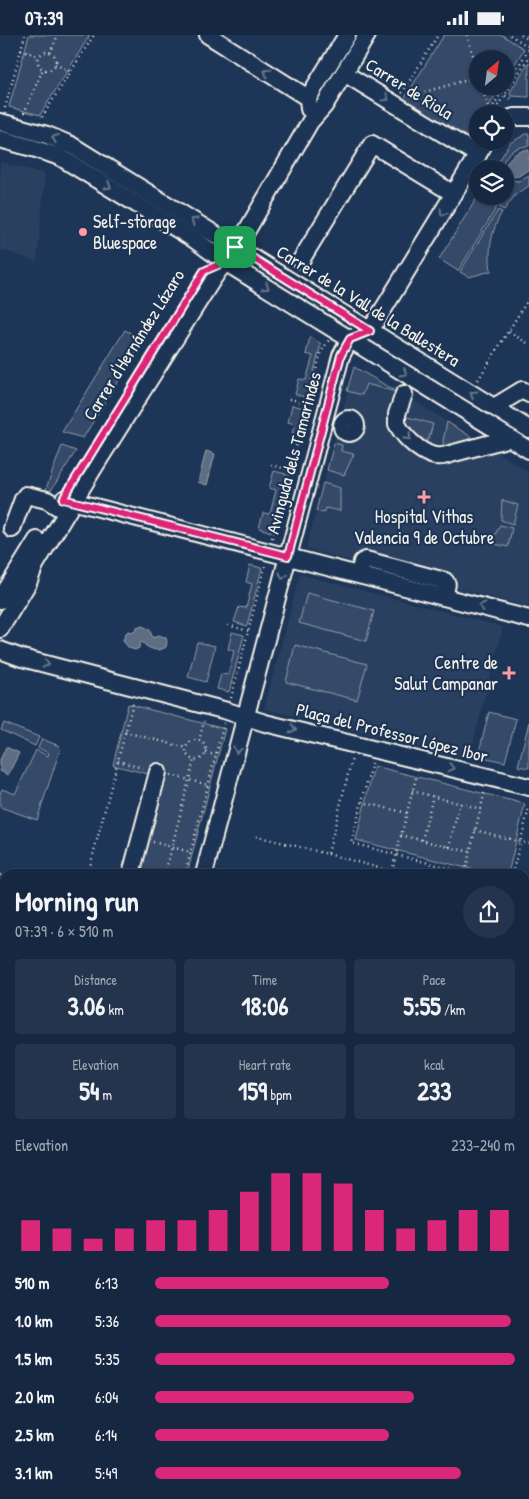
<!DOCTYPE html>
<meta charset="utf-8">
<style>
body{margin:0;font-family:"Patrick Hand",sans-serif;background:#23344c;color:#f1f3f6;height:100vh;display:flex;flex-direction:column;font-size:19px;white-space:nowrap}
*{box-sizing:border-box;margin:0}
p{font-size:16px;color:#9ea6b1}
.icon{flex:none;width:28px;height:28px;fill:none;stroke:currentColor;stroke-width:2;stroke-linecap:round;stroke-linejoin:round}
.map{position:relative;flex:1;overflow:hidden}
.sheet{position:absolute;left:0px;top:834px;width:530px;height:631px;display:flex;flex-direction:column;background:#162841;border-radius:15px 15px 0 0;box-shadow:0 1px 4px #0004,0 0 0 1px #35445a}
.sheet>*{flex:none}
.needle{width:32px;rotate:29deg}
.fabs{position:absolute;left:469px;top:15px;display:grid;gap:10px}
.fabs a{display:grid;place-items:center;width:45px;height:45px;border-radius:50%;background:#162841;box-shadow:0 1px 4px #0004,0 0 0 1px #35445a;font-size:25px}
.pin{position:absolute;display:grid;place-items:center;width:42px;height:42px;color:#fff;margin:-21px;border-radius:10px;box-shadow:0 2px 8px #0006}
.round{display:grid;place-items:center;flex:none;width:52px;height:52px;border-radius:26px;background:#23344c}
.headline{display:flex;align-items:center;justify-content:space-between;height:85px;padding:0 15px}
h1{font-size:28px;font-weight:700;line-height:38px}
.metrics{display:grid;grid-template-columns:repeat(3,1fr);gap:8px;height:85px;padding:5px 15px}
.metrics div{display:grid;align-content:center;border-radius:5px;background:#23344c;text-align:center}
.metrics b{font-size:25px;font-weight:700}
.metrics small{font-size:14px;font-weight:400}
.metrics p{font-size:14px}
.chart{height:140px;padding:10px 15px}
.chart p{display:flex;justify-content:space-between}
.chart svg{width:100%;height:90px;margin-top:5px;stroke:#db2777;stroke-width:6}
ul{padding:0 15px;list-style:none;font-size:16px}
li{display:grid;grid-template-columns:80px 60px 1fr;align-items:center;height:38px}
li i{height:12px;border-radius:6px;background:#db2777}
.status{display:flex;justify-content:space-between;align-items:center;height:35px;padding:0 25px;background:#162841;direction:ltr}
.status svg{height:14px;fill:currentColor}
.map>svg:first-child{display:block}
.built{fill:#2a4060}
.green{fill:#354a67;stroke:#949ea8}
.water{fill:#5e6d82;stroke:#9aa2ab}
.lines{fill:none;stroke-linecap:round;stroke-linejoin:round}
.stream{stroke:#9aa2ab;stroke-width:4}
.minor-casing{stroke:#f4f1e8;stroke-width:20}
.major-casing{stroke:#f4f1e8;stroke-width:25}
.path{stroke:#f4f1e8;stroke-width:2.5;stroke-dasharray:1 4;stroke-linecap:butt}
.minor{stroke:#1d3557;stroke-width:16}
.major{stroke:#1d3557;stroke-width:21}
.oneway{stroke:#68778a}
.route-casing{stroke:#fff;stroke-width:10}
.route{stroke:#db2777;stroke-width:6}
.poi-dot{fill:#ff9aa2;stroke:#1d3557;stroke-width:2}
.labels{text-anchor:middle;stroke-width:4.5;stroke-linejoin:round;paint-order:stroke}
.street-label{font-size:18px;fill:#f4f1e8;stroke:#1d3557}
.poi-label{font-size:18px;fill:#f4f1e8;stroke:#1d3557;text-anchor:start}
</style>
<div class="status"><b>07:39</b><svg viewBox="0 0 49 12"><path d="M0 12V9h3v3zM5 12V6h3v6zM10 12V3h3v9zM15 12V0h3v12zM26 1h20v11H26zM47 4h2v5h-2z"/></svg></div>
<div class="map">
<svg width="529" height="1464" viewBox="0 0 529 1464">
<rect width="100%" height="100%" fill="#1d3557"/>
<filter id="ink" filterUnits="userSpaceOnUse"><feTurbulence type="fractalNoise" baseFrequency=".02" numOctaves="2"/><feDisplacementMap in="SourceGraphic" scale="10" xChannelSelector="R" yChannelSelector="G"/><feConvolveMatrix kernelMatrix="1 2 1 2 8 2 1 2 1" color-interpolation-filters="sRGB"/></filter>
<g filter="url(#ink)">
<g class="built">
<polygon points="0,127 45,139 37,227 0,214"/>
<polygon points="354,332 414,366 529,437 529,572 306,514"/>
<polygon points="300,539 503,592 469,724 264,674"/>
</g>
<g class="green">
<polygon points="29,0 90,0 40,80 9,72"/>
<polygon points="444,0 502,0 524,14 505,45 505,24 478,24 478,51 501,51 484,79 478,79 477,90 469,104 404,64"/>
<polygon points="529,27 529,62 511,61 510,57"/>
<path d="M526,99H529V111C515,111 503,120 501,134H494L510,108Z"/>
<polygon points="529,140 529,151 516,159 504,175 499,172 501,161 505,161 510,153 508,145 519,146"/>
<polygon points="478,161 500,161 497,172 458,236 439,224"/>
<path d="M498,175L502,177C491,196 488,215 491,236L469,242L460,237Z"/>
<polygon points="125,295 140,303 142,306 141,309 83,403 62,397"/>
<polygon points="310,302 321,309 307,363 295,359 299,344 306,345 313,321 306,319"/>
<polygon points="354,332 396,356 396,357 366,349 362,360 347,356"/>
<polygon points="292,370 305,373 297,400 292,398 295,389 288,387"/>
<polygon points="404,381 433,389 429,403 423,410 404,390"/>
<polygon points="447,387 480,407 445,416 443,406"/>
<polygon points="334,408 342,410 341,416 354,419 344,440 327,435"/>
<polygon points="62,411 76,416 48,460 44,459"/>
<polygon points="274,436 286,439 271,497 259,493 263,478 270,479 276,455 269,453"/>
<polygon points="323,448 340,453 340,476 326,473 324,478 316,476"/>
<polygon points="502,465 518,470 513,489 501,485"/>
<polygon points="500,490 512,493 508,512 491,508"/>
<polygon points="250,530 262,533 247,591 234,587 239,572 246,573 252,549 246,547"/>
<polygon points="307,558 374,576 366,606 299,588"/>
<polygon points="232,597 244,600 229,657 217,654 221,639 228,640 234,616 228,614"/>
<polygon points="197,607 215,611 206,647 188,642"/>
<polygon points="295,610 367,629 357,665 286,647"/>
<polygon points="128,669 225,694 187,839 126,839 152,740 113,730"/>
<polygon points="489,677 516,684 505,727 478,721"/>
<polygon points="529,687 529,733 518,731"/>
<polygon points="4,688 39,702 35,711 1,695"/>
<polygon points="42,704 59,711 60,715 37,785 0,772 0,759 2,754 15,759 36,715 48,721 49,718 38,713"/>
<polygon points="374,731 525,769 508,839 490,839 356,805"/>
<polygon points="0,902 5,904 5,1181 0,1180"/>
<polygon points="525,1040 529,1041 529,1321 525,1320"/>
<polygon points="0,1223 5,1225 5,1271 0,1291"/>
</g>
<g class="water">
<path d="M524,115H529V134L519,141L508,142L505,140C504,127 511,119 524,115Z"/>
<polygon points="206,416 215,419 207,450 198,447"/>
<path d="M142,591L149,594L153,603L159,600L166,603L167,607L166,612C158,618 148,614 142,607L140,608L139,613L135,615L129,613L123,606L125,599L128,596L134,597L137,593Z"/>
<polygon points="6,712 19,718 8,740 0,736 0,725"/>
</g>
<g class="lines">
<g class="stream">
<polyline points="0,1003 5,1002"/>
<polyline points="525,1075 529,1077"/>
<polyline points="0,1138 2,1140"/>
<polyline points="525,1289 529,1290"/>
</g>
<g class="minor-casing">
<g id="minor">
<polyline points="208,0 308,63"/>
<polyline points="344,38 478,120"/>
<polyline points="309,74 308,63 347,0"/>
<polyline points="505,85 514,82 529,82"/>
<polyline points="0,87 47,100 71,110 529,394"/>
<polyline points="0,104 36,114 60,122 195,205 225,227 529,415"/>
<polyline points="301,225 372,109 454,159"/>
<path d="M404,359L397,379V389C405,404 426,424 443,421L510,403"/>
<polyline points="494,372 522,355 529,359"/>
<circle cx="349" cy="391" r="7"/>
<polyline points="64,464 529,584"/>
<polyline points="12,494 23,464 26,460 47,465 58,472"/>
<polyline points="359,539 362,527 366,525 445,546 447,549 444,562"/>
<polyline points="0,565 37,505"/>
<polyline points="0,594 28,548 35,530 93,434 214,242 246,197 310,87 324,71 367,0"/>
<polyline points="0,615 22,623 227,676 265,688 529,752"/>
<polyline points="131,839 158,737"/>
<polyline points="204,839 341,321 350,304 370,296 486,106"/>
<polyline points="0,858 5,859"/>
<polyline points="525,993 529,994"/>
<polyline points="0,1378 5,1375"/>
<polyline points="492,1460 505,1464"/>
<polyline points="346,1464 348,1460"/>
<polyline points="459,1464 461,1460"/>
</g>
</g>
<g class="major-casing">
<g id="major">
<polyline points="0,883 5,885"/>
<polyline points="525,1028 529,1029"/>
<polyline points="0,1196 5,1197"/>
<polyline points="525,1341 529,1343"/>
</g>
</g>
<g class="path">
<polyline points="467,0 478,37"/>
<polyline points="510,0 529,12"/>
<polyline points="521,0 529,5"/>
<polyline points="527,0 529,1"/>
<polyline points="21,14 39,22"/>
<circle cx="47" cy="26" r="9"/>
<polyline points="50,18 58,0"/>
<polyline points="55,29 71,37"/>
<polyline points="482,51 489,76"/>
<polyline points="402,58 438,0"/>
<polyline points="501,58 511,64"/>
<polyline points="410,61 478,42"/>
<polyline points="5,73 25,0"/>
<polyline points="495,75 529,22"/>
<polyline points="24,78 43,34"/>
<polyline points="488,79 529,14"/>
<polyline points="42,82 94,0"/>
<polyline points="509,297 529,309"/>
<polyline points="478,345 529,263"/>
<polyline points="289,364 307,368"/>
<polyline points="271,430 290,435"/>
<polyline points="272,503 321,317 329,305"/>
<polyline points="228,590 248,596"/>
<polyline points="231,663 265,531"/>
<polyline points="125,697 187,713"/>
<circle cx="196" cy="715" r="10"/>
<polyline points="199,706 204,686"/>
<polyline points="206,718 216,720"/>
<polyline points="118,726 146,734"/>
<polyline points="372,728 351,808 471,839"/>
<polyline points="171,740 208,750"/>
<polyline points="412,756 481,774"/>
<polyline points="362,767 407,778"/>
<polyline points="475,795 529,809"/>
<polyline points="401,800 470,817"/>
<polyline points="256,801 328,819 352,723"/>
<polyline points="422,805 433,761"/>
<polyline points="153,807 190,817"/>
<polyline points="449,812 460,768"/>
<polyline points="328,819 401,839"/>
<polyline points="392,836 417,739"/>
<polyline points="465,837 485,756"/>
<polyline points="88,839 133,668"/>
<polyline points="165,839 194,725"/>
<polyline points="185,839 224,688"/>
<polyline points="512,839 529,773"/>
<polyline points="0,840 5,841"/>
<polyline points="525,846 529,847"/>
<polyline points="525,871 529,872"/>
<polyline points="0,906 5,907"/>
<polyline points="0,916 5,917"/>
<polyline points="0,924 5,925"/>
<polyline points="0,1044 5,1045"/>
<polyline points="525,1056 529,1057"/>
<polyline points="525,1063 529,1064"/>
<polyline points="0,1153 5,1151"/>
<polyline points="0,1163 5,1164"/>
<polyline points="0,1168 5,1170"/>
<polyline points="525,1183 529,1184"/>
<polyline points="525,1200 529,1206"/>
<polyline points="525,1301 529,1303"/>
<polyline points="525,1309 529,1310"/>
<polyline points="525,1366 527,1358"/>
</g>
<use href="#minor" class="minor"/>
<use href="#major" class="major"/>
</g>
<defs><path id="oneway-chevron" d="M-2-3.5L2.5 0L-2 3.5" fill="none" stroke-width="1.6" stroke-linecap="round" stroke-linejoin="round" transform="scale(1.25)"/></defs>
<g class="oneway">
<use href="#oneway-chevron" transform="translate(267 37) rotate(-148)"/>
<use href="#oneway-chevron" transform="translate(386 63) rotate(32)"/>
<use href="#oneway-chevron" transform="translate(55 103) rotate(-158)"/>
<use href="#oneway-chevron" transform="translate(108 151) rotate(32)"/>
<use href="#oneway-chevron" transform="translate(443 178) rotate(121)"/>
<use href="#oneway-chevron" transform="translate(194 186) rotate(-148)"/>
<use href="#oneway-chevron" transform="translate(266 252) rotate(32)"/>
<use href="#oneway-chevron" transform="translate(404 338) rotate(31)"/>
<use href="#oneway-chevron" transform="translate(473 359) rotate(-148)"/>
<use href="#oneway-chevron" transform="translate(408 402) rotate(47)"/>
<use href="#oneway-chevron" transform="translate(283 541) rotate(105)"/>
<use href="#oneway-chevron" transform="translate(482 571) rotate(-166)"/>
<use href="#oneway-chevron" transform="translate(46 629) rotate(14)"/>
<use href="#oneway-chevron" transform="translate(293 694) rotate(14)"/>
<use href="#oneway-chevron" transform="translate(237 715) rotate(105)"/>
<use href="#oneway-chevron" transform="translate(451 733) rotate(14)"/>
</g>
</g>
<g class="lines" filter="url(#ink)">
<g class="route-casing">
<polygon id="route" points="235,212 370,296 350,304 341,320 288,521 63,464 204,236 225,227"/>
</g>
<use href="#route" class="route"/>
</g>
<g class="poi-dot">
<circle cx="83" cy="197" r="5"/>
<path d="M421.5 454.5h5v5h5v5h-5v5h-5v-5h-5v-5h5z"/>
<path d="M506.5 630.5h5v5h5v5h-5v5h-5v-5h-5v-5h5z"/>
</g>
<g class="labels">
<g class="street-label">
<text transform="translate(409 54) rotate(32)" y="6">Carrer de Riola</text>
<text transform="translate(368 271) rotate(32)" y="6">Carrer de la Vall de la Ballestera</text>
<text transform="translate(134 310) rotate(-58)" y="6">Carrer d'Hernández Lázaro</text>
<text transform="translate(294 418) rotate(-75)" y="6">Avinguda dels Tamarindes</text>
<text transform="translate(392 698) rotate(14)" y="6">Plaça del Professor López Ibor</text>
</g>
<g class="poi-label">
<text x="93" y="193">Self-storage<tspan x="93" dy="21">Bluespace</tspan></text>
<text x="424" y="488" text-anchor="middle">Hospital Vithas<tspan x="424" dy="21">Valencia 9 de Octubre</tspan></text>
<text x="498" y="634" text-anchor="end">Centre de<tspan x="498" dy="21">Salut Campanar</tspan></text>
</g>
</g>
</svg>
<div class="fabs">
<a><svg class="needle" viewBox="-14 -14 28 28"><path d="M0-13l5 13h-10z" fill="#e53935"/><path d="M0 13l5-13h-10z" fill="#9ea6b1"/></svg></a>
<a><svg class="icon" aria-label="locate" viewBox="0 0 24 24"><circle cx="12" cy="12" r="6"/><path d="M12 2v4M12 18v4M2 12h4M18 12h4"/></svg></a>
<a><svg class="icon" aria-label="layers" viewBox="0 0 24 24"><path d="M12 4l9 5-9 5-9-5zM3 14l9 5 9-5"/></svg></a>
</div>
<div class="pin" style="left:235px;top:212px;background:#1e9e55"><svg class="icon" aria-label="arrive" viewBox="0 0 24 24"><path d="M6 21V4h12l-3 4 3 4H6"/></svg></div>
<section class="sheet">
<div class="headline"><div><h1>Morning run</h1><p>07:39 · 6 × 510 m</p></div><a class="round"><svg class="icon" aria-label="share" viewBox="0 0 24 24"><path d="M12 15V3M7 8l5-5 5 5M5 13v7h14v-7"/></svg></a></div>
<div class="metrics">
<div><p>Distance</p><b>3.06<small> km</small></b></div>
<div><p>Time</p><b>18:06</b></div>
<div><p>Pace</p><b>5:55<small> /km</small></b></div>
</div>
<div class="metrics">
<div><p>Elevation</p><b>54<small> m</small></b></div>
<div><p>Heart rate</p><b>159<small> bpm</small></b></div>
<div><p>kcal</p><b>233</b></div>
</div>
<div class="chart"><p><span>Elevation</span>233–240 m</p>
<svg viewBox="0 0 160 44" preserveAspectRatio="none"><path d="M5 44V29M15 44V33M25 44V38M35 44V33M45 44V29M55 44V29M65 44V24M75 44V15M85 44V6M95 44V6M105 44V11M115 44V24M125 44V33M135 44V29M145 44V24M155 44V24"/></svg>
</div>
<ul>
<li><b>510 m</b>6:13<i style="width:65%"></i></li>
<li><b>1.0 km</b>5:36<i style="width:99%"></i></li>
<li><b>1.5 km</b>5:35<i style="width:100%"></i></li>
<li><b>2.0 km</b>6:04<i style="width:72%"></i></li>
<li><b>2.5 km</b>6:14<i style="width:65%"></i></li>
<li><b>3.1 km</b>5:49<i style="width:85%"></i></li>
</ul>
</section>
</div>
